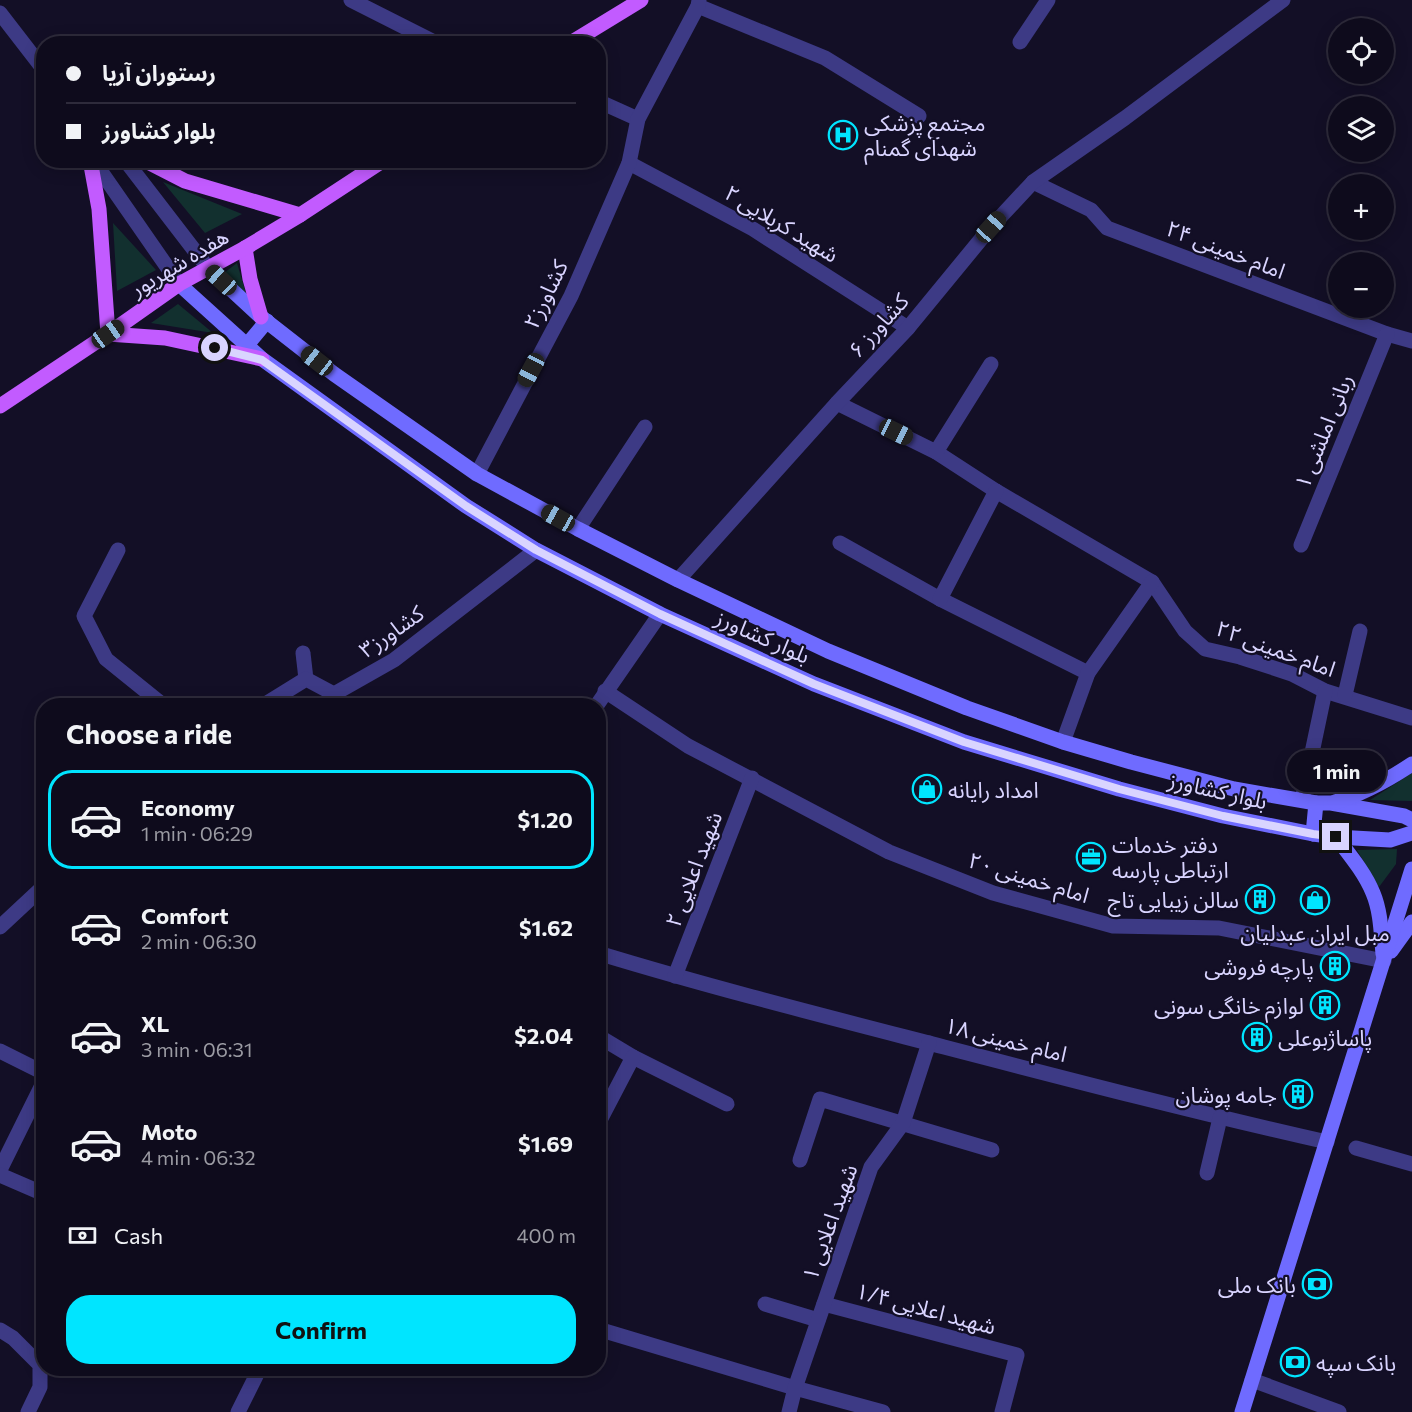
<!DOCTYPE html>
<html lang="en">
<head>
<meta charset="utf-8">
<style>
	:root { --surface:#0e0b1c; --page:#1c1929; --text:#f1f3f6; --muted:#9b9ba3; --line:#2e2b3b; --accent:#00e5ff }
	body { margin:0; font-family:Commissioner,"Noto Sans Arabic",sans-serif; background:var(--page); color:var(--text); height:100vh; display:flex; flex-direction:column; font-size:22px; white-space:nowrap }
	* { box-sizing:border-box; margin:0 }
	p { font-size:20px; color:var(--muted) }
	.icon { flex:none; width:33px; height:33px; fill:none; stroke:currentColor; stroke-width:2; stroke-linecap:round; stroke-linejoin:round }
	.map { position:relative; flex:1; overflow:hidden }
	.sheet { position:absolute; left:36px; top:698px; width:570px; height:678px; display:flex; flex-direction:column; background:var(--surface); border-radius:24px; box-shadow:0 3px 15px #0003,0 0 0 2px var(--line) }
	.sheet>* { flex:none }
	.guide { position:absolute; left:36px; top:36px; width:570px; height:132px; border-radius:24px; box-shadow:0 3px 15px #0003,0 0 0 2px var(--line); display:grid; align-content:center; height:132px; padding:0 30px; background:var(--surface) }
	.fabs { position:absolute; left:1328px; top:18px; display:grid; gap:12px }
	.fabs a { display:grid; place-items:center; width:66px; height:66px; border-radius:50%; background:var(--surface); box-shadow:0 3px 15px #0003,0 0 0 2px var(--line); font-size:30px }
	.end { position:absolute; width:27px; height:27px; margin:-14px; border:8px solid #d9d4ff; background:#111; box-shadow:0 0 0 3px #111 }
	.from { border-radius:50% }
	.bubble { position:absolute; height:42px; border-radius:21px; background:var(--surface); box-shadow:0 3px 15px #0003,0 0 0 2px var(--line); font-size:20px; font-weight:700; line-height:42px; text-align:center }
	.car { position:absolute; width:18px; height:36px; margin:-18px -9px; border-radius:8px; box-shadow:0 0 4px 2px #0007; background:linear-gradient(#222 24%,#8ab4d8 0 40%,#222 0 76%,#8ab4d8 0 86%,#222 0) }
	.guide b { display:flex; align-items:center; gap:21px; height:57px; font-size:22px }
	.guide b+b { border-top:2px solid var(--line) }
	.guide i { width:15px; height:15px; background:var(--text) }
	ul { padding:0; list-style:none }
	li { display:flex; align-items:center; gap:18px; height:99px; margin:0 12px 9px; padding:0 18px; border:3px solid transparent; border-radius:24px }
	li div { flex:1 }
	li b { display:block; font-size:22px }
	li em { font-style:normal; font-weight:700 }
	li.on { border-color:var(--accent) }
	li>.icon { width:54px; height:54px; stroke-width:1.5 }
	h2 { padding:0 30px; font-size:27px; line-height:72px }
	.pay { display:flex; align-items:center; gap:15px; height:66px; padding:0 30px; font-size:22px }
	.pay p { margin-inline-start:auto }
	.primary-button { display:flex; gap:12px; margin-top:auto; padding:12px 30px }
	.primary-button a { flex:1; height:69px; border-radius:24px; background:var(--accent); color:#111; font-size:24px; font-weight:700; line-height:69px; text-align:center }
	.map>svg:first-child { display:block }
	.green { fill:#12302f }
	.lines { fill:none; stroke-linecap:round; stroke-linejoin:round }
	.minor { stroke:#3d3a85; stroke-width:15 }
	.tertiary { stroke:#3d3a85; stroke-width:15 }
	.secondary { stroke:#6f6bff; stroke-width:15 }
	.primary { stroke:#c25bff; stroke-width:15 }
	.route { stroke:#d9d4ff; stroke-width:8 }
	.labels { text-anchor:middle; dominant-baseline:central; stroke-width:4.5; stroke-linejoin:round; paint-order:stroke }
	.poi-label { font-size:22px; fill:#d9d4ff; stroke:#130f26; text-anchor:start }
	.street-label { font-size:22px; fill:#d9d4ff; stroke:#130f26 }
</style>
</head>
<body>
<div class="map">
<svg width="1412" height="1412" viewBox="0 0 1412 1412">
	<rect width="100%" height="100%" fill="#130f26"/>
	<g class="green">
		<polygon points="163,182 242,214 205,233"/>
		<polygon points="113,223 156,270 117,291"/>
		<polygon points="237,263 247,297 224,273"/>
		<polygon points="178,304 213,333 151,323"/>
		<polygon points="1412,773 1412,801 1370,800"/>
		<polygon points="1397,849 1396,864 1379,887 1357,850"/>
	</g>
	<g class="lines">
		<g class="minor">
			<polyline points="351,0 438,44"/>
			<polyline points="698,6 825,58 919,116"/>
			<polyline points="1020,42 1048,0"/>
			<polyline points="598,101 638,119"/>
			<polyline points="629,163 753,229 908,328"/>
			<polyline points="1033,182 1091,210 1107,228 1387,334 1412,341"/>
			<polyline points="837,403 936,452 996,491 1152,582 1185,631 1205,649 1240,657 1292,674 1325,691 1412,718"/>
			<polyline points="936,452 991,364"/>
			<polyline points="477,474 571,296 629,163 638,119 698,6 699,0"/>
			<polyline points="578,529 645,427"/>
			<polyline points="840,543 940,599 1088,673"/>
			<polyline points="1301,545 1387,334"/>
			<polyline points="118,550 84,616 106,659 163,705"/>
			<polyline points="678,580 837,403 908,328 991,227 1033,182 1125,118 1283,0"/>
			<polyline points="940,599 996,491"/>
			<polyline points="303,653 306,679"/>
			<polyline points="605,691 688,746 889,852 993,893 1113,926 1219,928 1384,961"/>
			<polyline points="1345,695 1360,631"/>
			<polyline points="264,705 306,679 334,694 394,660 536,550"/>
			<polyline points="597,705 660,614"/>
			<polyline points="1063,742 1088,673 1152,582"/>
			<polyline points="1302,800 1325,691"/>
			<polyline points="0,927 44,886"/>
			<path d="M598 953C713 988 828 1017 944 1047 1071 1080 1198 1113 1327 1142"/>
			<polyline points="675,976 752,778"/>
			<polyline points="598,1036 633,1057 727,1104"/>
			<polyline points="0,1051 44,1073"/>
			<polyline points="598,1124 633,1057"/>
			<polyline points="1356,1148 1412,1164"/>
			<polyline points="800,1160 820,1099 992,1150"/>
			<polyline points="0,1170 44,1081"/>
			<polyline points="1207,1173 1220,1118"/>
			<polyline points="0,1175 44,1194"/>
			<polyline points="765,1304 818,1320"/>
			<polyline points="824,1304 1017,1355 1002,1412"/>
			<polyline points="598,1329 795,1388 883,1412"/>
			<polyline points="0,1330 13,1338 40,1365 40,1387 28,1412"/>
			<polyline points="1252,1380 1339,1412"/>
			<polyline points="238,1412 260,1368"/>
			<polyline points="789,1412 795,1388 871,1167 903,1123 929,1043"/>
		</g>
		<g class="tertiary">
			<polyline points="0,13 44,70"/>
			<polyline points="93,160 179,284"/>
			<polyline points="125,160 208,268"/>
		</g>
		<g class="secondary">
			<polyline points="208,268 261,317 334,374 477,474 578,529 678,580 828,651 967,708 1063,742 1131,762 1234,789 1316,803 1331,803 1404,816 1412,820"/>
			<polyline points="179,284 262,359 466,506 536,550 660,614 814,684 964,742 1119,789 1223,816 1313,834 1336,837 1390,840 1412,833"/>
			<polyline points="246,346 267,321"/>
			<path d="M1335 802C1363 794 1388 780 1412 764"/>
			<polyline points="1313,834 1316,803"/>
			<path d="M1336 837C1349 854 1365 873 1373 893 1381 912 1381 933 1383 954"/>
			<polyline points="1391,951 1412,922"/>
			<polyline points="1242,1412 1412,869"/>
		</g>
		<g class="primary">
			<polyline points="569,44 641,0"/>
			<polyline points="90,160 99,209 108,334 165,338 262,359"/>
			<polyline points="144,160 185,181 300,215"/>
			<polyline points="245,248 250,279 261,317"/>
			<polyline points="0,406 108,334 179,284 245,248 300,215 384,160"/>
		</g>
	</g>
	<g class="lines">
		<polyline class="route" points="215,348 262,360 466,506 536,550 660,614 814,684 964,742 1119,789 1223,816 1313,834 1336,837"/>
	</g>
	<defs>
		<g id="hospital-ring" transform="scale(1.5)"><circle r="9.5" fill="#130f26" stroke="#00e5ff" stroke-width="1.5"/><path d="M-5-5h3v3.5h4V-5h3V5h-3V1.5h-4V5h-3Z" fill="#00e5ff"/></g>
		<g id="shop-ring" transform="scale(1.5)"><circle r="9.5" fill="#130f26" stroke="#00e5ff" stroke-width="1.5"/><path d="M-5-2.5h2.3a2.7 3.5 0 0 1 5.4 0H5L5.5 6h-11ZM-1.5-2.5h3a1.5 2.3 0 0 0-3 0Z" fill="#00e5ff"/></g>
		<g id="office-ring" transform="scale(1.5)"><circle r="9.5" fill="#130f26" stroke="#00e5ff" stroke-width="1.5"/><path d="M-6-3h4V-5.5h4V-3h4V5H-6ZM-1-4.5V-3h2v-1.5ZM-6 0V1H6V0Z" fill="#00e5ff"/></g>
		<g id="building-ring" transform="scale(1.5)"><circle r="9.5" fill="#130f26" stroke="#00e5ff" stroke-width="1.5"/><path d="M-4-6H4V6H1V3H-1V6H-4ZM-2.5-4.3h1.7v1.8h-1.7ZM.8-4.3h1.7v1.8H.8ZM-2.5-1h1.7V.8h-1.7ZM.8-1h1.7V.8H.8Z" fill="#00e5ff"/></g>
		<g id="bank-ring" transform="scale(1.5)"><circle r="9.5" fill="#130f26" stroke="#00e5ff" stroke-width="1.5"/><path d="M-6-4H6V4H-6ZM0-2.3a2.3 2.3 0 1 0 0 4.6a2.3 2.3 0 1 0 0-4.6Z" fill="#00e5ff"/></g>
	</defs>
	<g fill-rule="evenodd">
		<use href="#hospital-ring" x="843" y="135"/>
		<use href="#shop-ring" x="927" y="789"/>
		<use href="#office-ring" x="1091" y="857"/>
		<use href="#building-ring" x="1260" y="899"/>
		<use href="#shop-ring" x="1315" y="900"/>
		<use href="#building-ring" x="1335" y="966"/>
		<use href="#building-ring" x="1325" y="1005"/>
		<use href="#building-ring" x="1257" y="1037"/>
		<use href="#building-ring" x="1298" y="1094"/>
		<use href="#bank-ring" x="1317" y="1284"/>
		<use href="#bank-ring" x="1295" y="1362"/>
	</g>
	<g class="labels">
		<g class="poi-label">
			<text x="864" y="122">مجتمع پزشکی<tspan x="864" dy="25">شهدای گمنام</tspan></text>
			<text x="948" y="789">امداد رایانه</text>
			<text x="1112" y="844">دفتر خدمات<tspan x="1112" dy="25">ارتباطی پارسه</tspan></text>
			<text x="1239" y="899" text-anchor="end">سالن زیبایی تاج</text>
			<text x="1315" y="932" text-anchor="middle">مبل ایران عبدلیان</text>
			<text x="1314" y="966" text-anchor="end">پارچه فروشی</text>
			<text x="1304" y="1005" text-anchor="end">لوازم خانگی سونی</text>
			<text x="1278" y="1037">پاساژبوعلی</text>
			<text x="1277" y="1094" text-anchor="end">جامه پوشان</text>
			<text x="1296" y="1284" text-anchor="end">بانک ملی</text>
			<text x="1316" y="1362">بانک سپه</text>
		</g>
		<g class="street-label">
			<text transform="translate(782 223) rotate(31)">شهید کربلایی ۲</text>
			<text transform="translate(1226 249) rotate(21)">امام خمینی ۲۴</text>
			<text transform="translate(179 262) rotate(-31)">هفده شهریور</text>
			<text transform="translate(545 294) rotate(-64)">کشاورز۲</text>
			<text transform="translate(878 325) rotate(-48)">کشاورز ۶</text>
			<text transform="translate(1323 431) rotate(-68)">ربانی املشی ۱</text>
			<text transform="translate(391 631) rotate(-35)">کشاورز۳</text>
			<text transform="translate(763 636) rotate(24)">بلوار کشاورز</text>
			<text transform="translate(1276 648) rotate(20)">امام خمینی ۲۲</text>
			<text transform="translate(1218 790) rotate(13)">بلوار کشاورز</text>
			<text transform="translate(693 869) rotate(-69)">شهید اعلایی ۲</text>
			<text transform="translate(1029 877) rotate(17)">امام خمینی ۲۰</text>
			<text transform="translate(1006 1039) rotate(14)">امام خمینی ۱۸</text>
			<text transform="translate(829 1222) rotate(-70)">شهید اعلایی ۱</text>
			<text transform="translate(926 1308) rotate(15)">شهید اعلایی ۱/۴</text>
		</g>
	</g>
</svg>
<div class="fabs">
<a><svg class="icon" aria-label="locate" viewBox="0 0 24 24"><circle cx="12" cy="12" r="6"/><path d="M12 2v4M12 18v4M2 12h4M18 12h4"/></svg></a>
<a><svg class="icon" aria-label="layers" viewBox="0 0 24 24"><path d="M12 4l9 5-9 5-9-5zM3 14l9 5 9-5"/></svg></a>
<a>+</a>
<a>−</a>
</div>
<i class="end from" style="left:215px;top:348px"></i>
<i class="end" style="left:1336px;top:837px"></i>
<div class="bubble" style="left:1287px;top:750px;width:99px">1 min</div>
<i class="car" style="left:991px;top:227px;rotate:42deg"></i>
<i class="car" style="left:221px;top:280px;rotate:313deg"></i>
<i class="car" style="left:108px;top:334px;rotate:55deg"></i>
<i class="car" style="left:317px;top:361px;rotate:308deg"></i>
<i class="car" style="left:531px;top:370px;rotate:208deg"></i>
<i class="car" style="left:896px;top:432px;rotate:116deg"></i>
<i class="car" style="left:558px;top:518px;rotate:299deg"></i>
<div class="guide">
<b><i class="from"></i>رستوران آریا</b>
<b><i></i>بلوار کشاورز</b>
</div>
<section class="sheet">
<h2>Choose a ride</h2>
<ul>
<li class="on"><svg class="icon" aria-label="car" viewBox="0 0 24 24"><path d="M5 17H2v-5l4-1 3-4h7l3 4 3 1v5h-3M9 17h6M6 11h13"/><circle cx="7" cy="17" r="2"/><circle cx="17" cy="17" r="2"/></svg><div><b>Economy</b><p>1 min · 06:29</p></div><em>$1.20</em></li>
<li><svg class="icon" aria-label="car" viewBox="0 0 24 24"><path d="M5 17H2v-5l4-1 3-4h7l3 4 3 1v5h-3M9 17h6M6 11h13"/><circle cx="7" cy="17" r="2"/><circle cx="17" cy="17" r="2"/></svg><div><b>Comfort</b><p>2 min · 06:30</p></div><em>$1.62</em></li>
<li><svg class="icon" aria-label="car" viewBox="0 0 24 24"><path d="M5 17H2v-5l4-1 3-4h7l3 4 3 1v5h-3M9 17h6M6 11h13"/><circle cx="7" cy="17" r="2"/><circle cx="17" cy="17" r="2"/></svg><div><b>XL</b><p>3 min · 06:31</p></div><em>$2.04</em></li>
<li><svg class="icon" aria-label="car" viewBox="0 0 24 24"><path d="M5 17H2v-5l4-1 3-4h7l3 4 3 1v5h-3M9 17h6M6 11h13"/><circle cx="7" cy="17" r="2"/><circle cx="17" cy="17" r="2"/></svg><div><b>Moto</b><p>4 min · 06:32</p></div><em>$1.69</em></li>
</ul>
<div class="pay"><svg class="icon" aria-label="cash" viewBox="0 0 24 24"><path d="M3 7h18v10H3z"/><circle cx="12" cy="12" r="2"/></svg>Cash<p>400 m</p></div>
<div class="primary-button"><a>Confirm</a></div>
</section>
</div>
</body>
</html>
